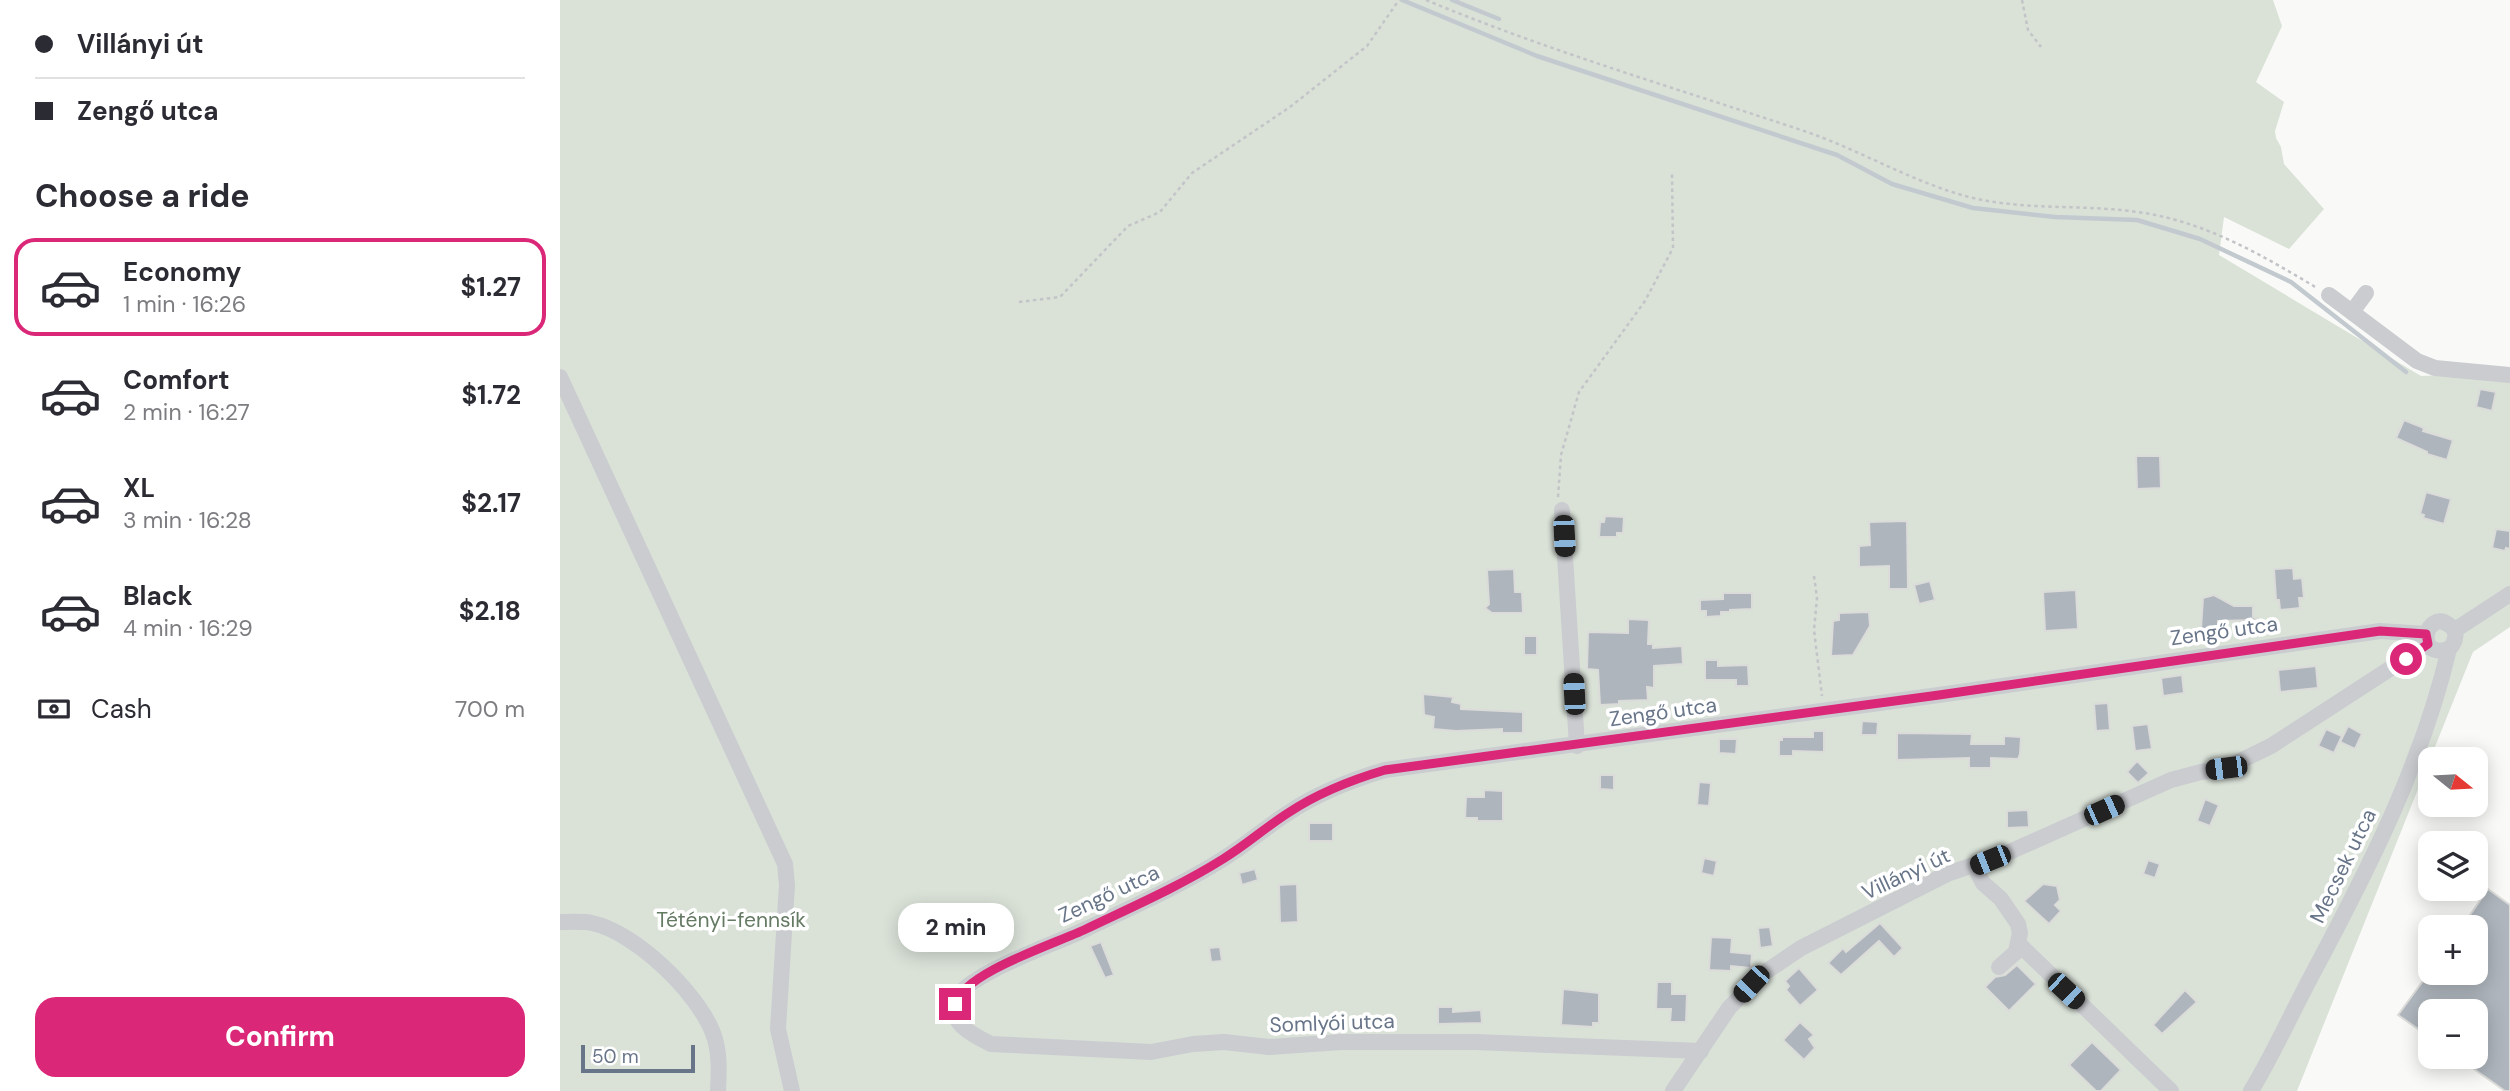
<!DOCTYPE html>
<html lang="en">
<head>
<meta charset="utf-8">
<style>
	:root { --surface:#fff; --page:#f2f2f3; --text:#2b2b33; --muted:#7c7c81; --line:#e1e1e2; --accent:#db2777 }
	body { margin:0; font-family:"DM Sans",sans-serif; background:var(--page); color:var(--text); height:100vh; display:flex; flex-direction:column; font-size:26px; white-space:nowrap }
	* { box-sizing:border-box; margin:0 }
	p { font-size:23px; color:var(--muted) }
	.icon { flex:none; width:38px; height:38px; fill:none; stroke:currentColor; stroke-width:2; stroke-linecap:round; stroke-linejoin:round }
	.map { position:relative; flex:1; overflow:hidden }
	.panel { display:flex; flex-direction:column; background:var(--surface); width:560px }
	.panel>* { flex:none }
	.guide { display:grid; align-content:center; height:154px; padding:0 35px; background:var(--surface) }
	.needle { width:46px; rotate:108deg }
	.fabs { position:absolute; left:1858px; top:747px; display:grid; gap:14px }
	.fabs a { display:grid; place-items:center; width:70px; height:70px; border-radius:14px; background:var(--surface); box-shadow:0 4px 18px #0003; font-size:35px }
	.scale { position:absolute; left:21px; bottom:18px; width:114px; box-sizing:border-box; padding-left:7px; border:4px solid #687589; border-top:0; font-size:19px; line-height:24px; white-space:nowrap; color:#687589; -webkit-text-stroke:5px #fff; paint-order:stroke }
	.end { position:absolute; width:32px; height:32px; margin:-16px; border:9px solid #db2777; background:#fff; box-shadow:0 0 0 4px #fff }
	.from { border-radius:50% }
	.bubble { position:absolute; height:49px; border-radius:21px; background:var(--surface); box-shadow:0 4px 18px #0003; font-size:23px; font-weight:700; line-height:49px; text-align:center }
	.car { position:absolute; width:21px; height:42px; margin:-21px -10px; border-radius:9px; box-shadow:0 0 5px 2px #0007; background:linear-gradient(#222 24%,#8ab4d8 0 40%,#222 0 76%,#8ab4d8 0 86%,#222 0) }
	.guide b { display:flex; align-items:center; gap:24px; height:66px; font-size:26px }
	.guide b+b { border-top:2px solid var(--line) }
	.guide i { width:18px; height:18px; background:var(--text) }
	ul { padding:0; list-style:none }
	li { display:flex; align-items:center; gap:21px; height:98px; margin:0 14px 10px; padding:0 21px; border:4px solid transparent; border-radius:21px }
	li div { flex:1 }
	li b { display:block; font-size:26px }
	li em { font-style:normal; font-weight:700 }
	li.current { border-color:var(--accent) }
	li>.icon { width:63px; height:63px; stroke-width:1.5 }
	h2 { padding:0 35px; font-size:32px; line-height:84px }
	.pay { display:flex; align-items:center; gap:18px; height:77px; padding:0 35px; font-size:26px }
	.pay p { margin-inline-start:auto }
	.primary-button { display:flex; gap:14px; margin-top:auto; padding:14px 35px }
	.primary-button a { flex:1; height:80px; border-radius:21px; background:var(--accent); color:#fff; font-size:28px; font-weight:700; line-height:80px; text-align:center }
	main { display:flex; flex:1; min-height:0 }
	.map>svg:first-child { display:block }
	.green { fill:#dae2d8 }
	.lines { fill:none; stroke-linecap:round; stroke-linejoin:round }
	.stream { stroke:#c2cad0; stroke-width:4.5 }
	.building { fill:#aeb5bc; stroke:#dbdcd9; stroke-width:2 }
	.path { stroke:#c3c4c7; stroke-width:2.5; stroke-dasharray:3.5 3.5; stroke-linecap:butt }
	.minor { stroke:#caccd0; stroke-width:16 }
	.route { stroke:#db2777; stroke-width:9 }
	.labels { text-anchor:middle; dominant-baseline:central; stroke-width:7; stroke-linejoin:round; paint-order:stroke }
	.street-label { font-size:21px; fill:#687589; stroke:#fff }
	.park-label { font-size:21px; fill:#647a63; stroke:#fff }
</style>
</head>
<body>
<main>
<section class="panel">
<div class="guide">
<b><i class="from"></i>Villányi út</b>
<b><i></i>Zengő utca</b>
</div>
<h2>Choose a ride</h2>
<ul>
<li class="current"><svg class="icon" aria-label="car" viewBox="0 0 24 24"><path d="M5 17H2v-5l4-1 3-4h7l3 4 3 1v5h-3M9 17h6M6 11h13"/><circle cx="7" cy="17" r="2"/><circle cx="17" cy="17" r="2"/></svg><div><b>Economy</b><p>1 min · 16:26</p></div><em>$1.27</em></li>
<li><svg class="icon" aria-label="car" viewBox="0 0 24 24"><path d="M5 17H2v-5l4-1 3-4h7l3 4 3 1v5h-3M9 17h6M6 11h13"/><circle cx="7" cy="17" r="2"/><circle cx="17" cy="17" r="2"/></svg><div><b>Comfort</b><p>2 min · 16:27</p></div><em>$1.72</em></li>
<li><svg class="icon" aria-label="car" viewBox="0 0 24 24"><path d="M5 17H2v-5l4-1 3-4h7l3 4 3 1v5h-3M9 17h6M6 11h13"/><circle cx="7" cy="17" r="2"/><circle cx="17" cy="17" r="2"/></svg><div><b>XL</b><p>3 min · 16:28</p></div><em>$2.17</em></li>
<li><svg class="icon" aria-label="car" viewBox="0 0 24 24"><path d="M5 17H2v-5l4-1 3-4h7l3 4 3 1v5h-3M9 17h6M6 11h13"/><circle cx="7" cy="17" r="2"/><circle cx="17" cy="17" r="2"/></svg><div><b>Black</b><p>4 min · 16:29</p></div><em>$2.18</em></li>
</ul>
<div class="pay"><svg class="icon" aria-label="cash" viewBox="0 0 24 24"><path d="M3 7h18v10H3z"/><circle cx="12" cy="12" r="2"/></svg>Cash<p>700 m</p></div>
<div class="primary-button"><a>Confirm</a></div>
</section>
<div class="map">
<svg width="1950" height="1091" viewBox="0 0 1950 1091">
	<rect width="100%" height="100%" fill="#f9faf7"/>
	<polygon class="green" points="0,0 1713,0 1722,26 1696,82 1724,102 1715,131 1716,138 1721,147 1724,164 1764,209 1729,249 1664,217 1659,255 1861,376 1950,372 1950,627 1913,652 1737,1091 0,1091"/>
	<g class="lines">
		<g class="stream">
			<polyline points="842,0 977,56 1277,155 1332,184 1413,208 1495,217 1577,220 1640,239 1731,282 1846,372"/>
			<polyline points="892,0 939,19"/>
		</g>
	</g>
	<g class="building">
		<polygon points="1920,389 1936,392 1932,411 1916,407"/>
		<polygon points="1844,420 1864,428 1863,431 1893,440 1887,460 1867,454 1867,452 1836,438"/>
		<polygon points="1576,456 1600,456 1601,488 1577,489"/>
		<polygon points="1866,492 1891,499 1884,524 1863,518 1864,515 1860,514"/>
		<polygon points="1045,516 1064,517 1063,533 1057,533 1057,537 1039,537 1040,522 1044,522"/>
		<polygon points="1347,521 1348,589 1329,589 1329,566 1299,567 1299,546 1310,545 1309,522"/>
		<polygon points="1936,529 1950,531 1950,549 1946,548 1945,551 1932,548"/>
		<polygon points="1733,568 1734,579 1742,578 1744,598 1739,598 1740,608 1720,610 1719,600 1716,600 1714,569"/>
		<polygon points="954,569 955,592 962,592 963,613 932,613 925,608 929,604 927,570"/>
		<polygon points="1370,581 1375,600 1359,604 1354,585"/>
		<polygon points="1516,590 1518,629 1485,631 1483,592"/>
		<polygon points="1163,593 1192,593 1192,609 1170,610 1170,612 1161,612 1161,616 1146,617 1146,611 1140,611 1140,600 1163,599"/>
		<polygon points="1654,595 1674,606 1693,606 1693,617 1699,620 1658,621 1658,629 1641,629 1643,598"/>
		<polygon points="1309,612 1310,626 1293,655 1271,656 1273,621 1279,620 1279,613"/>
		<polygon points="1068,619 1089,620 1088,644 1093,644 1093,648 1122,646 1123,664 1094,666 1094,688 1087,687 1088,700 1059,701 1059,704 1040,705 1038,670 1027,669 1028,632 1068,633"/>
		<rect x="964" y="636" width="13" height="19"/>
		<polygon points="1145,660 1158,660 1158,666 1188,665 1189,686 1176,686 1176,680 1145,680"/>
		<polygon points="1756,666 1758,688 1720,692 1718,670"/>
		<polygon points="1622,675 1624,693 1603,696 1601,678"/>
		<polygon points="863,694 893,697 892,702 901,704 901,709 963,712 963,733 942,733 942,729 896,731 873,729 874,717 864,715"/>
		<polygon points="1548,703 1550,730 1536,731 1534,704"/>
		<polygon points="1302,721 1318,722 1317,735 1301,735"/>
		<polygon points="1588,724 1592,749 1575,751 1572,726"/>
		<polygon points="1788,726 1802,734 1795,749 1780,742"/>
		<polygon points="1766,729 1782,736 1774,753 1758,746"/>
		<polygon points="1253,731 1264,731 1264,752 1233,751 1233,756 1219,756 1219,740 1222,740 1222,737 1253,737"/>
		<polygon points="1337,733 1412,734 1411,744 1444,744 1444,736 1461,737 1460,754 1458,759 1431,758 1431,768 1409,768 1409,758 1337,760"/>
		<polygon points="1159,739 1177,739 1176,754 1159,753"/>
		<polygon points="1577,761 1589,773 1578,783 1567,772"/>
		<polygon points="1040,775 1054,775 1054,790 1040,789"/>
		<polygon points="1139,782 1151,783 1149,806 1137,805"/>
		<polygon points="924,790 943,791 943,821 917,821 917,818 905,818 906,797 924,797"/>
		<polygon points="1645,799 1659,805 1650,826 1637,821"/>
		<polygon points="1468,810 1469,827 1447,828 1447,811"/>
		<rect x="749" y="823" width="24" height="18"/>
		<polygon points="1144,858 1157,861 1154,876 1141,873"/>
		<polygon points="1588,860 1600,864 1595,878 1583,874"/>
		<polygon points="695,869 698,880 682,885 679,873"/>
		<polygon points="737,884 738,922 720,923 719,885"/>
		<polygon points="1483,884 1497,886 1500,900 1495,905 1501,911 1489,924 1464,901"/>
		<polygon points="1928,889 1950,905 1950,1091 1945,1091 1897,1057 1916,1057 1916,1012 1871,1012 1871,1038 1838,1015 1871,970 1871,973 1916,973 1916,928 1901,928"/>
		<polygon points="1320,923 1343,948 1334,957 1319,941 1281,975 1268,963 1283,948 1286,952"/>
		<polygon points="1210,927 1213,946 1200,948 1198,928"/>
		<polygon points="1151,937 1172,938 1171,952 1192,954 1191,968 1171,966 1171,971 1149,970"/>
		<polygon points="541,942 554,975 545,978 530,946"/>
		<polygon points="660,947 662,961 651,962 649,948"/>
		<polygon points="1457,965 1476,984 1449,1011 1425,987 1435,977 1445,975"/>
		<polygon points="1239,968 1258,990 1240,1006 1226,990 1229,986 1225,981"/>
		<polygon points="1097,982 1112,982 1112,994 1127,994 1126,1022 1110,1022 1111,1009 1096,1009"/>
		<polygon points="1003,989 1039,993 1039,1023 1033,1023 1033,1027 1001,1025"/>
		<polygon points="1625,990 1637,1002 1602,1034 1593,1025"/>
		<polygon points="878,1007 893,1007 893,1012 921,1010 922,1023 878,1024"/>
		<polygon points="1240,1022 1254,1035 1249,1039 1255,1048 1244,1060 1223,1040"/>
		<polygon points="1532,1042 1561,1070 1541,1091 1536,1091 1509,1065"/>
	</g>
	<g class="lines">
		<g class="path">
			<path d="M866 0C991 52 1119 89 1247 132 1302 151 1352 182 1409 197 1465 211 1522 204 1578 212 1644 221 1702 255 1757 288"/>
			<polyline points="1462,0 1468,30 1481,47"/>
			<polyline points="459,302 500,297 568,226 600,212 632,173 730,107 807,46 839,0"/>
			<polyline points="998,497 1001,455 1019,392 1085,301 1113,248 1112,174"/>
			<polyline points="1254,576 1257,598 1254,630 1262,696"/>
		</g>
		<g class="minor">
			<polyline points="1769,295 1857,361 1875,368 1950,375"/>
			<polyline points="1792,312 1806,293"/>
			<polyline points="0,377 225,864 227,885 218,1029 232,1091"/>
			<polyline points="1002,510 1017,746"/>
			<polyline points="1895,630 1950,594"/>
			<polyline points="1414,866 1423,883 1441,899 1458,924 1460,933 1456,952 1439,967"/>
			<path d="M0 922C10 922 22 921 32 923 75 932 137 992 153 1033 160 1052 159 1071 158 1091"/>
			<polyline points="1459,944 1611,1091"/>
			<path d="M1141 1051 915 1042H781L709 1047 664 1042 633 1044 591 1052 431 1044C415 1036 386 1023 396 999 408 973 498 943 526 929 572 907 620 886 663 859 686 845 706 827 728 813 758 793 791 780 825 770L1379 695 1820 631 1866 634"/>
			<polyline points="1113,1091 1169,1008 1201,975 1241,948 1387,874 1445,854 1611,780 1641,772 1666,768 1711,746 1868,644"/>
			<path d="M1691 1091C1714 1053 1732 1012 1753 973 1808 870 1862 764 1889 649 1896 642 1899 631 1889 625 1866 608 1853 660 1889 649"/>
		</g>
	</g>
	<g class="lines">
		<path class="route" d="M395 1004C405 972 495 944 526 929 572 907 620 886 663 859 686 845 706 827 728 813 758 793 791 780 825 770L1379 695 1820 631 1866 634 1868 644 1846 659"/>
	</g>
	<g class="labels">
		<g class="street-label">
			<text transform="translate(1664 631) rotate(-8)">Zengő utca</text>
			<text transform="translate(1103 712) rotate(-8)">Zengő utca</text>
			<text transform="translate(1783 866) rotate(-64)">Mecsek utca</text>
			<text transform="translate(1346 874) rotate(-25)">Villányi út</text>
			<text transform="translate(549 894) rotate(-25)">Zengő utca</text>
			<text transform="translate(772 1023) rotate(-2)">Somlyói utca</text>
		</g>
		<g class="park-label">
			<text x="171" y="920">Tétényi-fennsík</text>
		</g>
	</g>
</svg>
<div class="fabs">
<a><svg class="needle" viewBox="-14 -14 28 28"><path d="M0-13l5 13h-10z" fill="#e53935"/><path d="M0 13l5-13h-10z" fill="#7c7c81"/></svg></a>
<a><svg class="icon" aria-label="layers" viewBox="0 0 24 24"><path d="M12 4l9 5-9 5-9-5zM3 14l9 5 9-5"/></svg></a>
<a>+</a>
<a>−</a>
</div>
<div class="scale">50 m</div>
<i class="end from" style="left:1846px;top:659px"></i>
<i class="end" style="left:395px;top:1004px"></i>
<div class="bubble" style="left:338px;top:903px;width:116px">2 min</div>
<i class="car" style="left:1004px;top:536px;rotate:177deg"></i>
<i class="car" style="left:1014px;top:694px;rotate:357deg"></i>
<i class="car" style="left:1666px;top:768px;rotate:263deg"></i>
<i class="car" style="left:1544px;top:810px;rotate:66deg"></i>
<i class="car" style="left:1430px;top:860px;rotate:248deg"></i>
<i class="car" style="left:1191px;top:984px;rotate:223deg"></i>
<i class="car" style="left:1506px;top:991px;rotate:133deg"></i>
</div>
</main>
</body>
</html>
